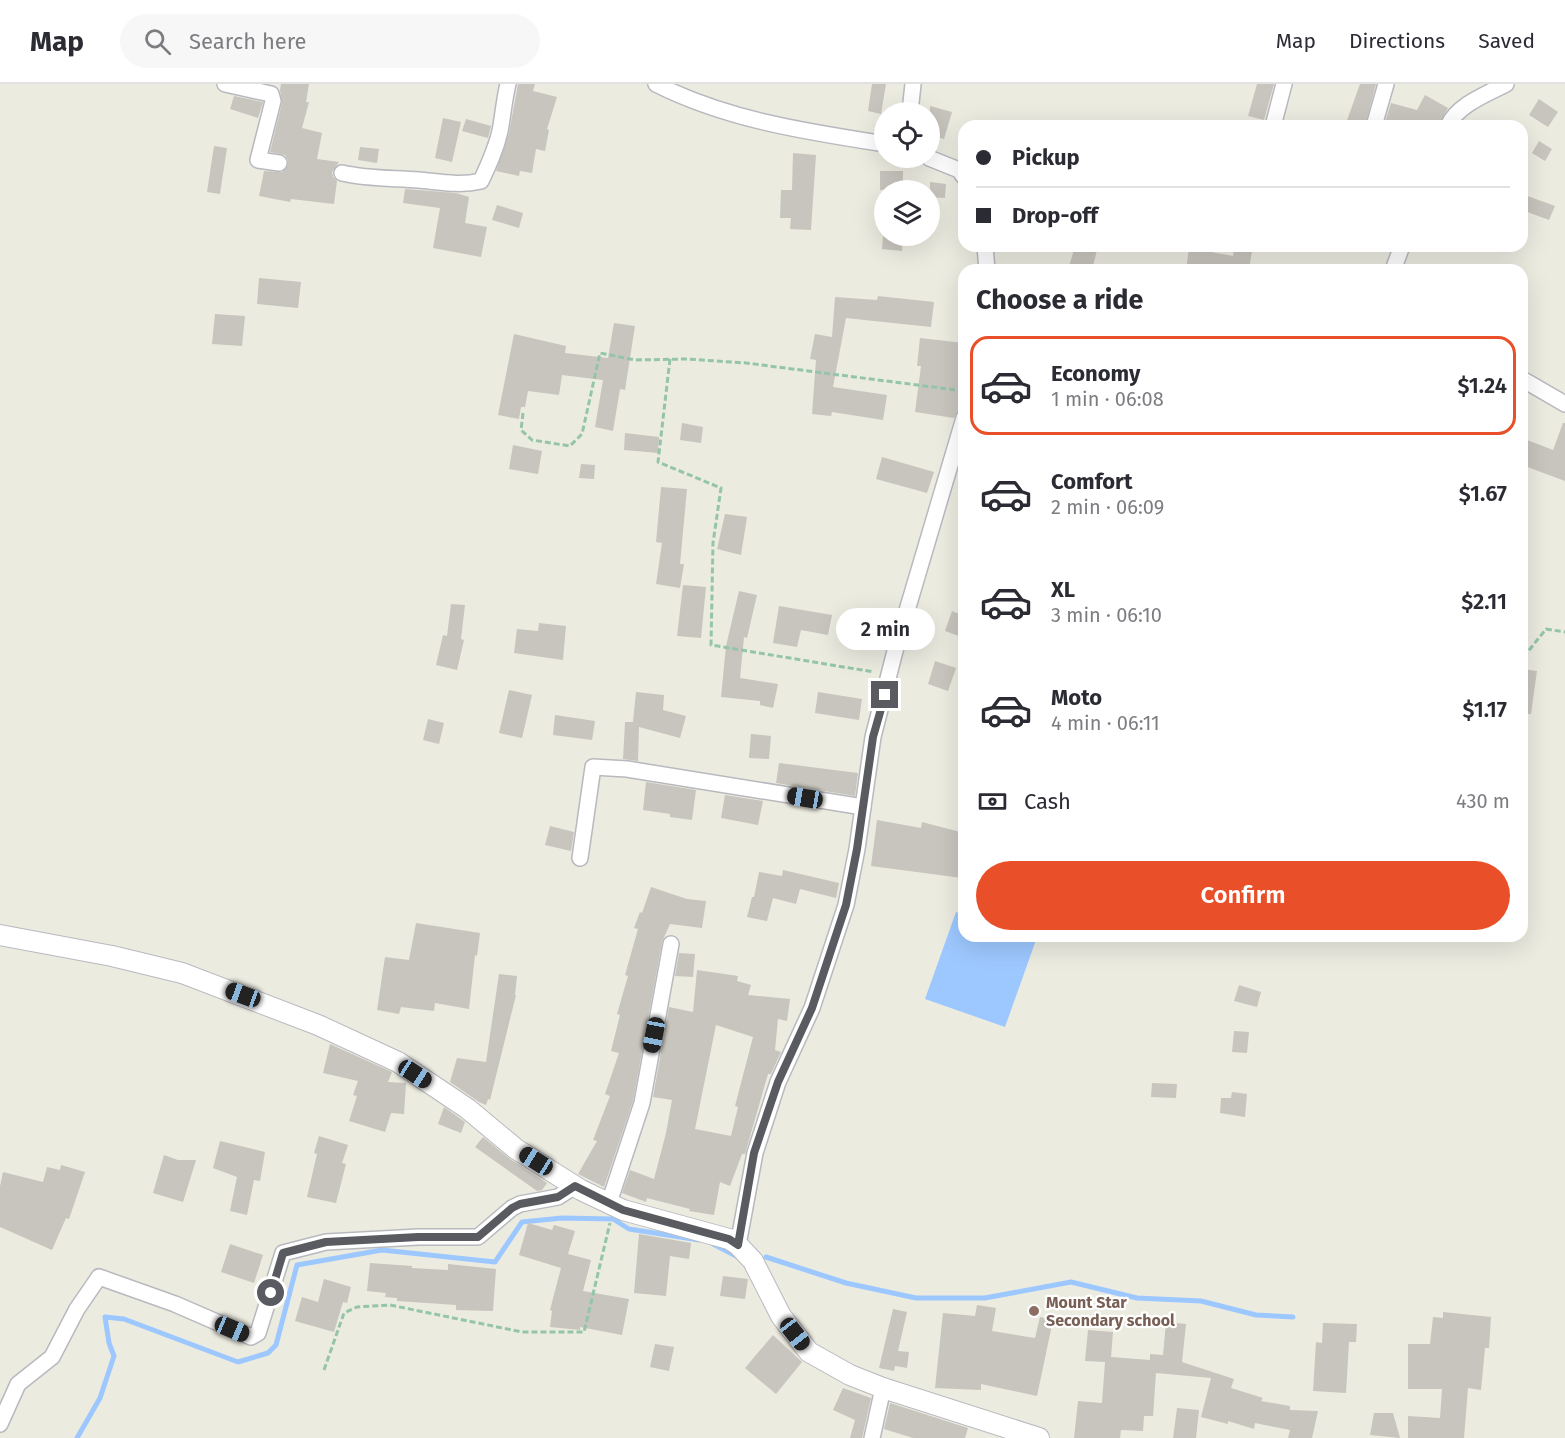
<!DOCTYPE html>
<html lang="en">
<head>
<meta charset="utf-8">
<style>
	:root { --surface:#fff; --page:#f7f7f7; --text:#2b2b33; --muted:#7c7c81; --line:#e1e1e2; --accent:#e94f28 }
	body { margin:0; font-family:"Fira Sans",sans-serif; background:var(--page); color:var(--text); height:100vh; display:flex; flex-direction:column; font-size:22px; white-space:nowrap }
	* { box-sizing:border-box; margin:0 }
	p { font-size:20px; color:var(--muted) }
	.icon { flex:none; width:33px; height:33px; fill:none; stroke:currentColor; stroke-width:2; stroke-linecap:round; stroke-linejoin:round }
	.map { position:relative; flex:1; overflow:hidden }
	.side { position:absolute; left:958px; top:180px; width:570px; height:678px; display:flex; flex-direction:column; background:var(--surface); border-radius:18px; box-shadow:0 6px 24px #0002 }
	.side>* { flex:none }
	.top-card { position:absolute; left:958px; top:36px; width:570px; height:132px; border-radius:18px; box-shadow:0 6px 24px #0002; display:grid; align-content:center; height:132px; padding:0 18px; background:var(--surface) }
	.fabs { position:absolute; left:874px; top:18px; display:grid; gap:12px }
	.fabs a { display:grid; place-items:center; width:66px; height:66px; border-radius:50%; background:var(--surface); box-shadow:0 6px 24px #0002; font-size:30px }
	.end { position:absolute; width:27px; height:27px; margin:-14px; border:8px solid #595b61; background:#fff; box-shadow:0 0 0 3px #fff }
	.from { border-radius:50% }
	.bubble { position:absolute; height:42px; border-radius:21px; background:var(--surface); box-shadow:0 6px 24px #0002; font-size:20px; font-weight:600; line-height:42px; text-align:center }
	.car { position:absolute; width:18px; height:36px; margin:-18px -9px; border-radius:8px; box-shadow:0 0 4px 2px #0007; background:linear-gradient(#222 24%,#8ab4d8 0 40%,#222 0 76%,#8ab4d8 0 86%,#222 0) }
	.top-card b { display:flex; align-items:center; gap:21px; height:57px; font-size:22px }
	.top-card b+b { border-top:2px solid var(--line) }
	.top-card i { width:15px; height:15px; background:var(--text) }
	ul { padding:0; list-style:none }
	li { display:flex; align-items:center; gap:18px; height:99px; margin:0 12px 9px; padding:0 6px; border:3px solid transparent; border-radius:18px }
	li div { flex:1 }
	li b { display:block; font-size:22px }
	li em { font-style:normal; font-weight:600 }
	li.selected { border-color:var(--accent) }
	li>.icon { width:54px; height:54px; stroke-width:1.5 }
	h2 { padding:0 18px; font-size:27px; line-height:72px }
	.pay { display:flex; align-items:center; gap:15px; height:66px; padding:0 18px; font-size:22px }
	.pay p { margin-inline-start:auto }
	.action { display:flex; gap:12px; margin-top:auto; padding:12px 18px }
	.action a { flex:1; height:69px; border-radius:36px; background:var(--accent); color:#fff; font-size:24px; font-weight:600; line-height:69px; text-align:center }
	header { display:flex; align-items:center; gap:36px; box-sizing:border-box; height:84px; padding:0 30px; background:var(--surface); border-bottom:2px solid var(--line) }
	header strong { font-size:28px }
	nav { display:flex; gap:33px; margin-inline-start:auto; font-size:21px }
	.search { width:420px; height:54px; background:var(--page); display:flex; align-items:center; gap:15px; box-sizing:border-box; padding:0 21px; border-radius:33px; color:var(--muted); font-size:22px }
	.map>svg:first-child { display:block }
	.water { fill:#9dc8ff }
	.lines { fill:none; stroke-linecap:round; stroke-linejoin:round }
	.stream { stroke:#9dc8ff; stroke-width:5 }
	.building { fill:#c7c5bd; fill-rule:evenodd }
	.minor-casing { stroke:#b8b9bf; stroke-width:18 }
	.tertiary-casing { stroke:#b8b9bf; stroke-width:22 }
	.path { stroke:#94c5a8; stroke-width:3; stroke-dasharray:6 3; stroke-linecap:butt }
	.minor { stroke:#fff; stroke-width:15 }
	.tertiary { stroke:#fff; stroke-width:20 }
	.route { stroke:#595b61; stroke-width:8 }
	.education-dot { fill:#8d6e63; stroke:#fff; stroke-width:2 }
	.labels { text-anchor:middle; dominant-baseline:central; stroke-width:4.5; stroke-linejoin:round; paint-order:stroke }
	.education-label { font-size:16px; font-weight:bold; fill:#785e54; stroke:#fff; text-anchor:start }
</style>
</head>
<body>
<header>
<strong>Map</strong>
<div class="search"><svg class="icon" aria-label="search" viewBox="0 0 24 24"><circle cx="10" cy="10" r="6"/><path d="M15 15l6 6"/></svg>Search here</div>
<nav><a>Map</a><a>Directions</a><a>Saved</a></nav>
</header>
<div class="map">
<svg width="1565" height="1354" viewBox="0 0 1565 1354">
	<rect width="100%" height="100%" fill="#ecebe0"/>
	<polygon class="water" points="956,828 964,831 964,852 1024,852 1036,856 1005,943 925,915"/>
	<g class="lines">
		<g class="stream">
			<polyline points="713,1160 740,1174"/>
			<polyline points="766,1173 846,1199 916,1214 985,1214 1071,1198 1137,1214 1201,1217 1256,1231 1293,1233"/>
			<polyline points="77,1354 100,1314 114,1272 109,1259 105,1233 124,1235 238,1278 268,1269 276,1261 297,1181 382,1166 495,1178 522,1138 562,1134 613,1135 629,1145 699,1156"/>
		</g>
	</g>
	<g class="building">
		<polygon points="281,0 309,0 306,18 309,18 302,44 322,49 317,75 339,78 332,88 333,93 337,97 334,120 291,115 290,118 259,112 264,87 282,88 288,81 288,76 285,71 270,68 282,19 280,6"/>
		<polygon points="518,0 535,0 533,7 557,13 547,45 549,46 545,67 536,65 532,89 520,87 519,92 496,87 509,49"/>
		<polygon points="872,0 886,0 881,30 868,27"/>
		<polygon points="1257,0 1274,0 1264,36 1248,32"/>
		<polygon points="1360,0 1376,0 1365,42 1345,42"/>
		<polygon points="1425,11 1448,24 1438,42 1384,42 1391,19 1417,26"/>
		<polygon points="234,12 263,18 258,34 230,25"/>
		<polygon points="1539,15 1558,28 1548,43 1529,31"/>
		<polygon points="930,22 952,28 944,55 930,51"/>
		<polygon points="443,34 461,38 452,78 435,74"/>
		<polygon points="466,35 491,42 488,54 462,47"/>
		<polygon points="1539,57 1552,65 1545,77 1532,69"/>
		<polygon points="214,62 227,64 220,110 207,108"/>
		<polygon points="360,63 379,65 377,79 358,76"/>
		<polygon points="793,69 816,71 811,146 790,145 791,134 780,134 781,106 792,106"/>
		<rect x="880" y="87" width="23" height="19"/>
		<polygon points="930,98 946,100 945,114 930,113"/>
		<polygon points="405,105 456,109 469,113 465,139 487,143 481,173 433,164 440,124 403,119"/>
		<polygon points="1522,110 1555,122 1549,136 1522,126"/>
		<polygon points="497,121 523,129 519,144 492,136"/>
		<polygon points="883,152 903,152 902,167 882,165"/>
		<polygon points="1075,162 1098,162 1092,186 1068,186"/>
		<polygon points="1189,164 1233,172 1234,164 1252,167 1249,186 1186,186"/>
		<polygon points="259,194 301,198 298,224 257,220"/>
		<polygon points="878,212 934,218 931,243 846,234 833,303 887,311 883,336 832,328 831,332 812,330 816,276 810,275 815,250 832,253 835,213 877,216"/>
		<polygon points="215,230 245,232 242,262 212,260"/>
		<polygon points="614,239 635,242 625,306 620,305 613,347 595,343 603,296 562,291 559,311 528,307 525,323 521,323 519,335 498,331 514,250 566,262 565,269 608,274"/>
		<polygon points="920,254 964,259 964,292 959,326 954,334 915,328 921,282 917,282"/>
		<polygon points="682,339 703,343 701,359 680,356"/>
		<polygon points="1563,339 1565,339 1565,397 1522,381 1522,354 1553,366"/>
		<polygon points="625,349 659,353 658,369 624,366"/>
		<polygon points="513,361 542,367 538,390 509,385"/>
		<polygon points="882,373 934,388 927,409 876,395"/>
		<polygon points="581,380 595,381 594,395 579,394"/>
		<polygon points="661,403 687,405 680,480 684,480 680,504 656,500 662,459 656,458"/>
		<polygon points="725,430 747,433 741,471 717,465"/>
		<polygon points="683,501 706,503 701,554 677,552"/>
		<polygon points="739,507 757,511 747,554 744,553 740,594 778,600 773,624 760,621 760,617 721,613 726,562"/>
		<polygon points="451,520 465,521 461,555 464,556 457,586 436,581 443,551 447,552"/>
		<polygon points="779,522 832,531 828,551 801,546 797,563 773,559"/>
		<polygon points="952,527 964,532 964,554 945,547"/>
		<polygon points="539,539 566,542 563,576 514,569 517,545 538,547"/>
		<polygon points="935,577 956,584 948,607 928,600"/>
		<polygon points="1522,585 1537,587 1531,630 1522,630"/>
		<polygon points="509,606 532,611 522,654 499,649"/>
		<polygon points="636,608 664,611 663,626 686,632 680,654 639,643 638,677 623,675 625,638 633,638"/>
		<polygon points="818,608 862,615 859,636 815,629"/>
		<polygon points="555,631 595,637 592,656 553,651"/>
		<polygon points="428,635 444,639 439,660 423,656"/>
		<polygon points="751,650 771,652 769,675 749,674"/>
		<polygon points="779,679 858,689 855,712 776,699"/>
		<polygon points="646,698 696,706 692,736 670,733 670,730 643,726"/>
		<polygon points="725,711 763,717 758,741 721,734"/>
		<polygon points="877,736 921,744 922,738 964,749 964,773 962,794 871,782"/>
		<polygon points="550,742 574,748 571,767 545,761"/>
		<polygon points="783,786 839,799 836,814 800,805 796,820 773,814 767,837 747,833 752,813 754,813 759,788 782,792"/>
		<polygon points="651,803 687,815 706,817 702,844 670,840 662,858 633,1017 604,1103 578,1090 597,1057 593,1056 610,1012 605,1010 619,969 611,967 620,931 617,930 628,892 625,891 638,845 634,844 640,828 642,829"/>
		<polygon points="416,839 480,849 477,872 475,871 469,925 435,919 434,927 401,923 399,930 377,926 385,873 409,876"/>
		<polygon points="679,869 695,870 693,893 675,892"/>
		<path d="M697 886 738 892 737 897 751 901 748 911 790 915 787 937 778 935 775 966 781 968 771 990H768L745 1070H742L730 1102 720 1098 714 1131 689 1127 690 1125 647 1114 646 1118 622 1109 630 1086 654 1095 666 1049 672 1016 653 1013 669 923 693 928ZM716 941 753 953 735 1022 738 1023 731 1052 695 1045Z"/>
		<polygon points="499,890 517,892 515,911 516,911 490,1016 488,1015 486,1021 479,1018 450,998 457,974 486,978"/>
		<polygon points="1239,901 1261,908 1257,923 1234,917"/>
		<polygon points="1234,947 1249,948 1247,969 1232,968"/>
		<polygon points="330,960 392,988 388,998 406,999 404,1030 391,1029 385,1048 349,1037 357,1012 353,1011 358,997 323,989"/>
		<polygon points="1152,999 1177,1000 1176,1014 1151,1013"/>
		<polygon points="1232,1008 1247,1010 1245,1033 1220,1029 1221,1014 1231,1014"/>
		<polygon points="444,1023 465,1038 461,1049 438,1040"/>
		<polygon points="319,1052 348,1061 342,1079 346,1080 336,1119 307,1113 317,1070 314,1069"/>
		<polygon points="483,1053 510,1075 547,1099 542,1106 537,1107 475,1063"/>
		<polygon points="220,1057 265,1068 260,1097 254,1096 247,1131 230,1127 237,1093 213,1084"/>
		<polygon points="164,1071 178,1076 196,1076 183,1118 153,1109"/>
		<polygon points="61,1081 85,1088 69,1135 66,1134 52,1166 0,1143 0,1102 3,1088 43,1098 47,1083 60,1086"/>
		<polygon points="528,1139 552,1146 554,1141 575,1147 568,1170 591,1176 583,1207 629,1215 622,1251 580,1243 580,1246 550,1243 552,1227 550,1226 561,1184 519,1171"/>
		<polygon points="639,1150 691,1159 689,1175 670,1172 666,1212 634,1209"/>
		<polygon points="230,1160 263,1171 254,1199 221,1188"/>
		<polygon points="370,1179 412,1182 412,1184 448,1186 448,1180 496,1185 493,1227 456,1226 456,1221 397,1217 397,1214 385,1213 386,1209 367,1207"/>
		<polygon points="723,1192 748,1195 745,1215 720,1212"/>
		<polygon points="324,1195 351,1203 347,1219 343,1218 334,1248 295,1237 302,1213 318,1218"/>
		<polygon points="977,1221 996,1224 992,1247 1035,1254 1040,1233 1053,1236 1037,1312 981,1300 981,1306 935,1304 943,1229 975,1232"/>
		<polygon points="893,1225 907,1228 898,1267 909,1268 907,1284 895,1282 894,1287 879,1284"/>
		<polygon points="1443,1228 1491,1233 1489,1264 1485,1264 1481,1306 1468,1304 1464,1354 1408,1354 1408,1332 1440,1334 1442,1305 1408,1305 1408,1260 1430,1260 1433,1233 1443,1234"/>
		<polygon points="1166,1238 1186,1240 1182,1278 1234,1295 1231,1304 1263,1314 1261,1317 1290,1322 1290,1326 1318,1327 1312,1354 1288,1354 1290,1346 1255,1339 1254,1345 1228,1337 1228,1340 1201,1333 1211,1294 1156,1289 1153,1332 1144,1332 1143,1347 1121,1346 1120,1354 1074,1354 1078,1317 1102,1319 1105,1278 1085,1277 1088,1246 1113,1248 1111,1273 1150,1276 1150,1270 1163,1271"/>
		<polygon points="1323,1239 1357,1240 1356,1258 1349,1258 1346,1309 1313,1307 1316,1258 1322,1259"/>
		<polygon points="773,1251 802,1278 776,1310 745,1284"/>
		<polygon points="655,1260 674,1263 669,1287 650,1283"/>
		<polygon points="843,1304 871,1314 862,1354 850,1354 855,1336 833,1326"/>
		<polygon points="890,1319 968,1344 965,1354 913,1354 884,1345"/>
		<polygon points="1177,1324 1199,1326 1196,1354 1173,1354"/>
		<polygon points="1374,1329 1393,1329 1400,1354 1370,1351"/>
	</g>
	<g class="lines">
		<g class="minor-casing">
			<g id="minor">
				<polyline points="225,0 271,10 273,17 258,76 279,79"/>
				<path d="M656 0C727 36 808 48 885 60"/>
				<polyline points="910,28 913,0"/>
				<polyline points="1273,42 1284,0"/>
				<polyline points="1374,42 1386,0"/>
				<path d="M1448 42C1457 21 1487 10 1506 0"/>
				<polyline points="929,74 959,86 964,93"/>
				<path d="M342 89C368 95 393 94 419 96 440 98 460 102 481 97 489 80 496 65 500 47 503 32 504 16 508 0"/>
				<polyline points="985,162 987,186"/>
				<polyline points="1393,186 1402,162"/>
				<polyline points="1522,295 1565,320"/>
				<polyline points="580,774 593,683 627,685 863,723"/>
				<polyline points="609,1119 642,1019 671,860"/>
				<polyline points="738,1161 755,1069 778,998 812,924 846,821 857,765 873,653 895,567 964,334"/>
				<polyline points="0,1340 18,1300 52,1273 77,1225 99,1193 175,1220 251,1253 258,1249 283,1169 326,1158 418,1153 478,1153 512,1124 520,1120 558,1113 575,1102"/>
				<polyline points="872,1354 883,1304"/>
			</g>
		</g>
		<g class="tertiary-casing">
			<polyline id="tertiary" points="0,851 112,872 182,889 318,941 398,978 468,1025 516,1065 581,1106 623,1126 729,1155 738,1161 753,1177 781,1232 809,1268 850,1291 883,1304 1039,1354"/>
		</g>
		<g class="path">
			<polyline points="670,275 658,378 721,404 713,459 711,561 874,588"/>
			<polyline points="523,329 521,346 532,356 570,362 582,350 600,269 635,276 687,275 746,279 964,307"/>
			<polyline points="1522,569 1526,570 1546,545 1565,548"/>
			<polyline points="324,1286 344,1229 357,1223 390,1221 522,1248 584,1248 610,1139"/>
		</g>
		<use href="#minor" class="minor"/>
		<use href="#tertiary" class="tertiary"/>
	</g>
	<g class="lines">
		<polyline class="route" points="271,1209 283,1169 326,1158 418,1153 478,1153 512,1124 520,1120 558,1113 575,1102 623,1126 729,1155 738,1161 754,1069 778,998 812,924 846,821 857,765 873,653 885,611"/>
	</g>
	<circle class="education-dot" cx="1034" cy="1227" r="6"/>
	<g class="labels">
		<g class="education-label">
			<text x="1046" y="1218">Mount Star<tspan x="1046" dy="18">Secondary school</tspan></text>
		</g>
	</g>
</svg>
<div class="fabs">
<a><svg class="icon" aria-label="locate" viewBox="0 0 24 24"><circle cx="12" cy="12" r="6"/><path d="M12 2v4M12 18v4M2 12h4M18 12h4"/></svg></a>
<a><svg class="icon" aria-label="layers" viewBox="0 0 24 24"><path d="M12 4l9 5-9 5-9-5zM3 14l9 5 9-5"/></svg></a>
</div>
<i class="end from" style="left:271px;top:1209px"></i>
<i class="end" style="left:885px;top:611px"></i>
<div class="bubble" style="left:836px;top:524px;width:99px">2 min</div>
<i class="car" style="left:805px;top:714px;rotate:280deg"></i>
<i class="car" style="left:243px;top:911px;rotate:290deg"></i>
<i class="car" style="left:654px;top:951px;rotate:191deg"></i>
<i class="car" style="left:415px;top:990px;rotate:123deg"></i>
<i class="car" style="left:536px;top:1077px;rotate:302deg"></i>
<i class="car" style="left:232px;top:1245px;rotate:113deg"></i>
<i class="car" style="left:795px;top:1250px;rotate:142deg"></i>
<div class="top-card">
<b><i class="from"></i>Pickup</b>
<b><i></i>Drop-off</b>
</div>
<section class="side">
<h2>Choose a ride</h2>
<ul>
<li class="selected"><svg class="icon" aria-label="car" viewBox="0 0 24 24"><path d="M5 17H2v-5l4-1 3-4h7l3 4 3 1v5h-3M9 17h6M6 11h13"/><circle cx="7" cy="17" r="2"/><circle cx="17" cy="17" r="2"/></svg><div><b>Economy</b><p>1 min · 06:08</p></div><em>$1.24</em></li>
<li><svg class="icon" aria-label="car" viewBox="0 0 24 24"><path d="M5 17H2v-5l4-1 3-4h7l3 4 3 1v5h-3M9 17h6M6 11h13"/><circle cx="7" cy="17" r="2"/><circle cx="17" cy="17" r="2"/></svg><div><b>Comfort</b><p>2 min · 06:09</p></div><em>$1.67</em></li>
<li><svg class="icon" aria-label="car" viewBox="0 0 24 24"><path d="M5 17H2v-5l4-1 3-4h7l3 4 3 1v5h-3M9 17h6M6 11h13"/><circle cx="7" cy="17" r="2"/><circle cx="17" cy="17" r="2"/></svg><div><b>XL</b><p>3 min · 06:10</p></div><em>$2.11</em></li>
<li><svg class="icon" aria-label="car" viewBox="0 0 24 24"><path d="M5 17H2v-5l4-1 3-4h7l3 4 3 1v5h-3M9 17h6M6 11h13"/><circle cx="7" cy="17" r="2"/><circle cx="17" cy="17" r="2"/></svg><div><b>Moto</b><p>4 min · 06:11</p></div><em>$1.17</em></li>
</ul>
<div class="pay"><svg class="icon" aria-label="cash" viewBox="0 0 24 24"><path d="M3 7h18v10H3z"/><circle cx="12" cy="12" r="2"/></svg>Cash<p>430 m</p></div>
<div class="action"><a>Confirm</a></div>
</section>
</div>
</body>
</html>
